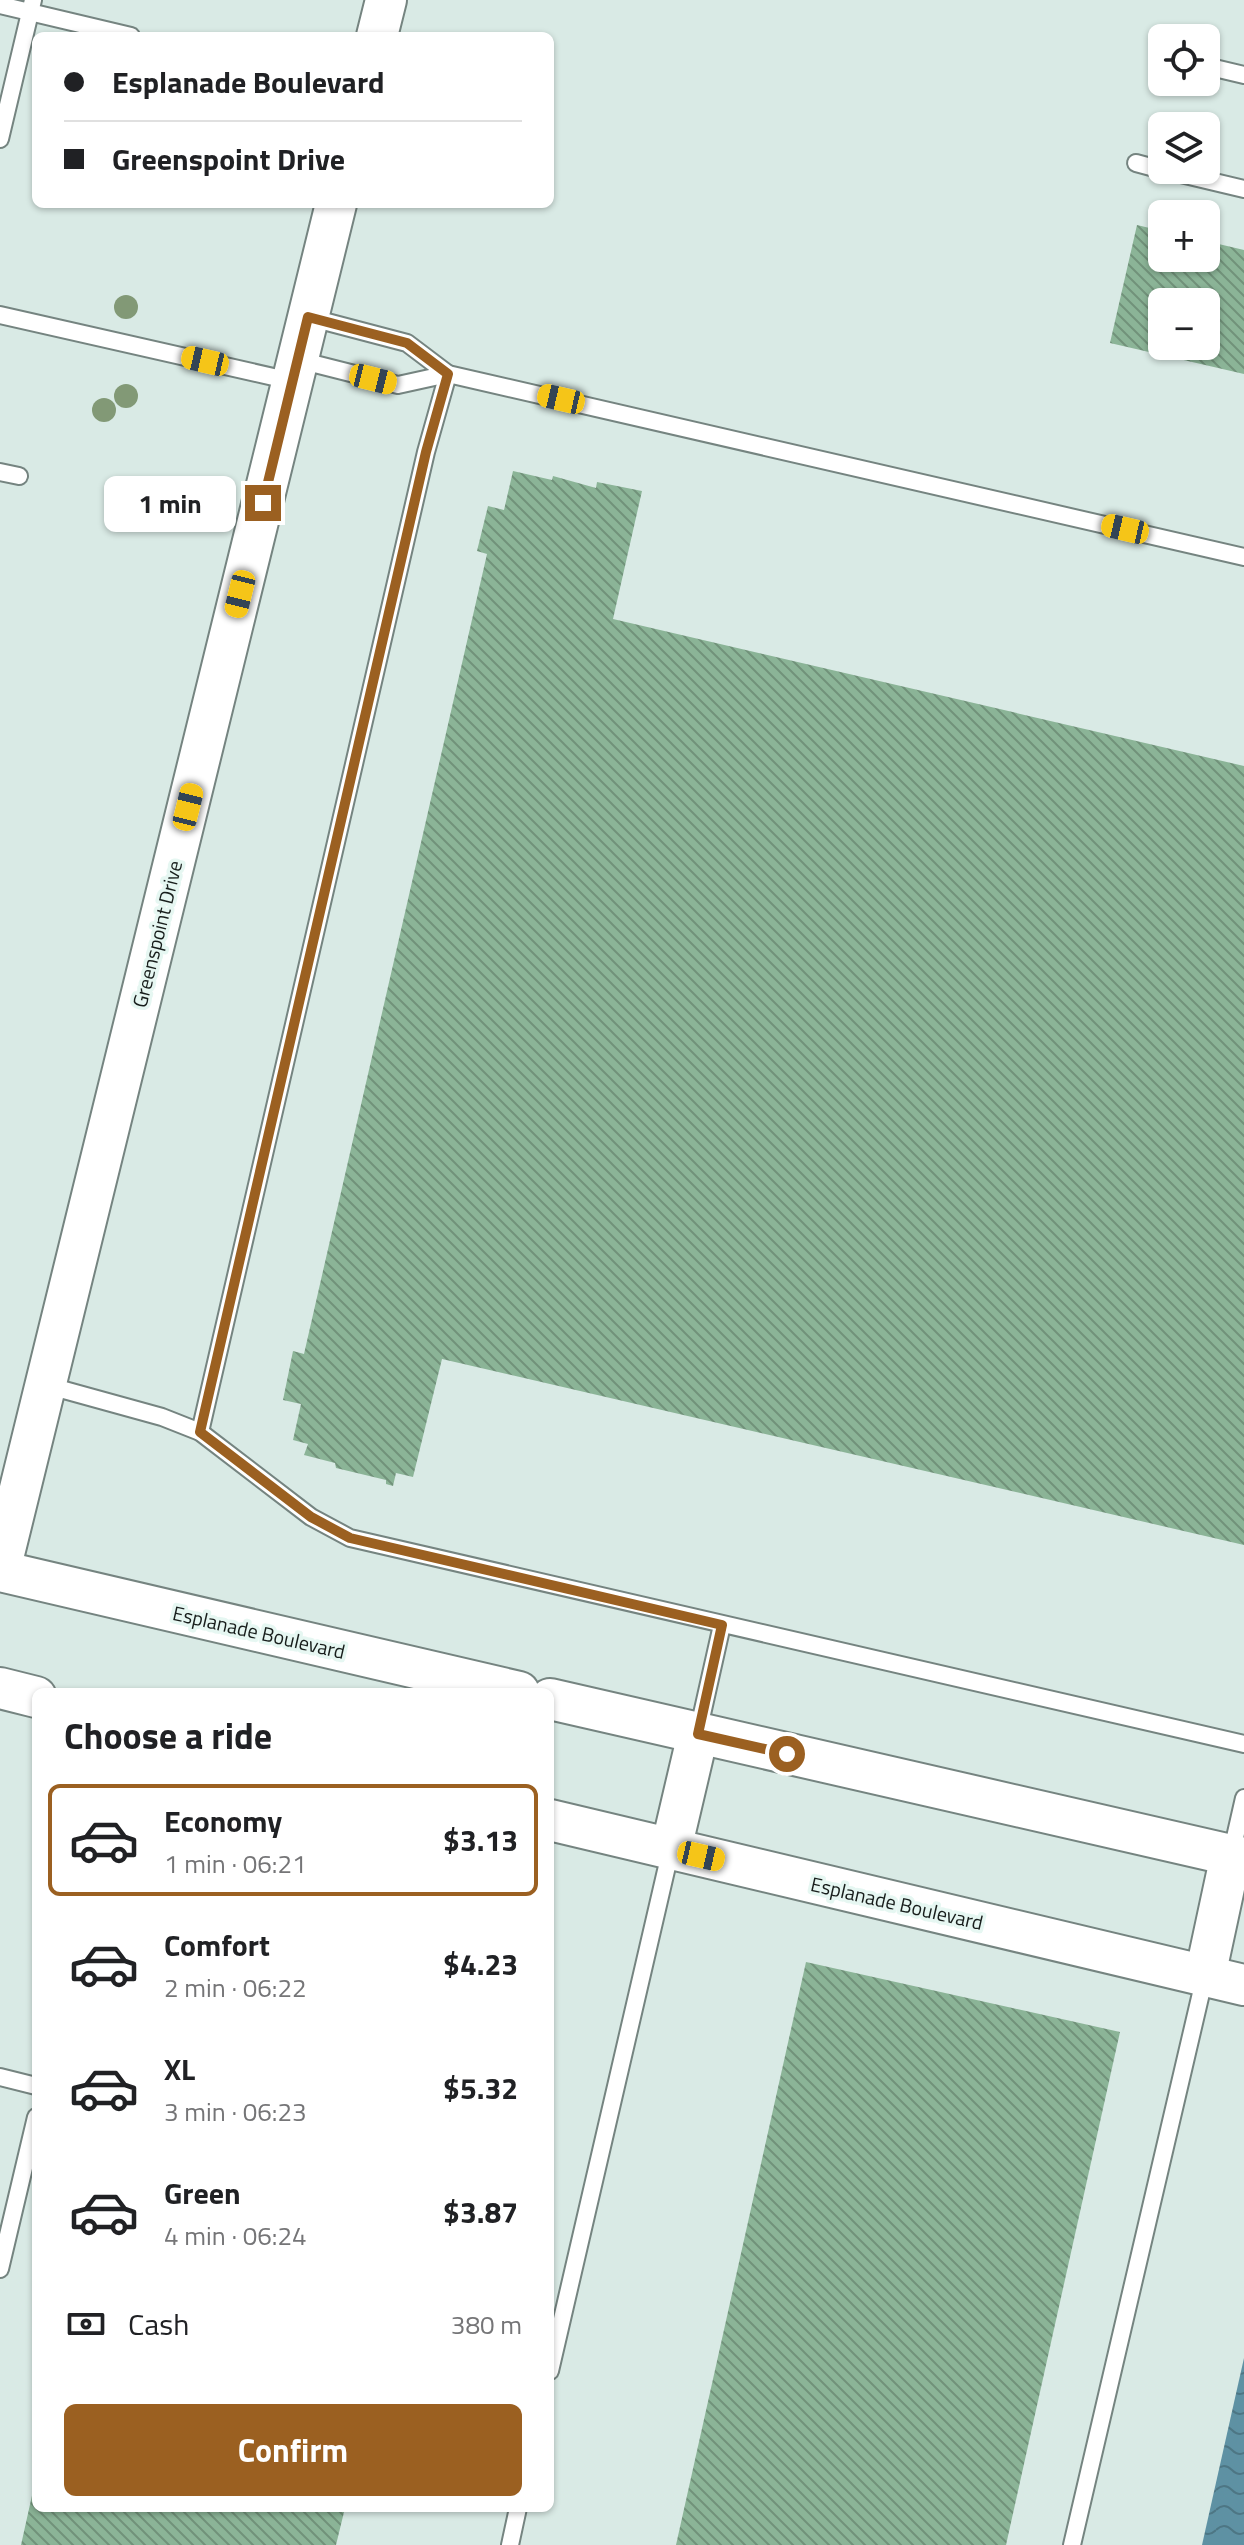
<!DOCTYPE html>
<html lang="en">
<head>
<meta charset="utf-8">
<style>
	:root { --surface:#fff; --page:#f2f2f2; --text:#202124; --muted:#757577; --line:#e0e0e0; --accent:#9b6021 }
	body { margin:0; font-family:"Titillium Web",sans-serif; background:var(--page); color:var(--text); height:100vh; display:flex; flex-direction:column; font-size:30px; white-space:nowrap }
	* { box-sizing:border-box; margin:0 }
	p { font-size:26px; color:var(--muted) }
	.icon { flex:none; width:44px; height:44px; fill:none; stroke:currentColor; stroke-width:2; stroke-linecap:round; stroke-linejoin:round }
	.map { position:relative; flex:1; overflow:hidden }
	.side { position:absolute; left:32px; top:1688px; width:522px; height:824px; display:flex; flex-direction:column; background:var(--surface); border-radius:12px; box-shadow:0 2px 6px #0004 }
	.side>* { flex:none }
	.banner { position:absolute; left:32px; top:32px; width:522px; height:176px; border-radius:12px; box-shadow:0 2px 6px #0004; display:grid; align-content:center; height:176px; padding:0 32px; background:var(--surface) }
	.controls { position:absolute; left:1148px; top:24px; display:grid; gap:16px }
	.controls a { display:grid; place-items:center; width:72px; height:72px; border-radius:12px; background:var(--surface); box-shadow:0 2px 6px #0004; font-size:40px }
	.end { position:absolute; width:36px; height:36px; margin:-18px; border:10px solid #9b6021; background:#fff; box-shadow:0 0 0 4px #fff }
	.from { border-radius:50% }
	.bubble { position:absolute; height:56px; border-radius:12px; background:var(--surface); box-shadow:0 2px 6px #0004; font-size:26px; font-weight:700; line-height:56px; text-align:center }
	.car { position:absolute; width:24px; height:48px; margin:-24px -12px; border-radius:10px; box-shadow:0 0 6px 2px #0007; background:linear-gradient(#f5c518 24%,#345 0 40%,#f5c518 0 76%,#345 0 86%,#f5c518 0) }
	.banner b { display:flex; align-items:center; gap:28px; height:76px; font-size:30px }
	.banner b+b { border-top:2px solid var(--line) }
	.banner i { width:20px; height:20px; background:var(--text) }
	ul { padding:0; list-style:none }
	li { display:flex; align-items:center; gap:24px; height:112px; margin:0 16px 12px; padding:0 16px; border:4px solid transparent; border-radius:12px }
	li div { flex:1 }
	li b { display:block; font-size:30px }
	li em { font-style:normal; font-weight:700 }
	li.selected { border-color:var(--accent) }
	li>.icon { width:72px; height:72px; stroke-width:1.5 }
	h2 { padding:0 32px; font-size:36px; line-height:96px }
	.pay { display:flex; align-items:center; gap:20px; height:88px; padding:0 32px; font-size:30px }
	.pay p { margin-inline-start:auto }
	.button { display:flex; gap:16px; margin-top:auto; padding:16px 32px }
	.button a { flex:1; height:92px; border-radius:12px; background:var(--accent); color:#fff; font-size:32px; font-weight:700; line-height:92px; text-align:center }
	.map>svg:first-child { display:block }
	.water { fill:url(#water-waves) }
	.building { fill:url(#building-back-hatch); fill-rule:evenodd }
	.lines { fill:none; stroke-linecap:round; stroke-linejoin:round }
	.service-casing { stroke:#758480; stroke-width:20 }
	.tertiary-casing { stroke:#758480; stroke-width:44 }
	.service { stroke:#fff; stroke-width:16 }
	.tertiary { stroke:#fff; stroke-width:40 }
	.tree { fill:#829976 }
	.route { stroke:#9b6021; stroke-width:10 }
	.labels { text-anchor:middle; dominant-baseline:central; stroke-width:7; stroke-linejoin:round; paint-order:stroke }
	.street-label { font-size:20px; fill:#171d1b; stroke:#e6f7f2 }
</style>
</head>
<body>
<div class="map">
<svg width="1244" height="2545" viewBox="0 0 1244 2545">
	<defs>
		<pattern id="water-waves" width="16" height="10" patternUnits="userSpaceOnUse" patternTransform="scale(2)"><rect width="16" height="10" fill="#5e91a3"/><path d="M0 5q4-4 8 0t8 0" fill="none" stroke="#4d7684"/></pattern>
		<pattern id="building-back-hatch" width="6" height="6" patternUnits="userSpaceOnUse" patternTransform="scale(2)"><rect width="6" height="6" fill="#8bb497"/><path d="M-1 5l2 2M0 0l6 6M5-1l2 2" fill="none" stroke="#71927a"/></pattern>
	</defs>
	<rect width="100%" height="100%" fill="#d9eae5"/>
	<polygon class="water" points="1244,2358 1244,2545 1202,2545"/>
	<g class="building">
		<path d="M1137 225 1162 231V258H1206V241L1244 250V374L1110 343ZM1162 302H1206V346H1162Z"/>
		<polygon points="513,471 552,480 553,476 596,488 597,482 642,491 613,619 1244,766 1244,1545 442,1359 413,1477 396,1473 393,1486 386,1484 386,1480 336,1468 335,1463 304,1455 308,1444 293,1440 301,1404 283,1400 293,1351 304,1354 487,554 477,551 488,506 504,510"/>
		<polygon points="806,1962 1120,2032 1006,2545 676,2545"/>
		<polygon points="35,2482 36,2508 345,2508 336,2545 21,2545"/>
	</g>
	<g class="lines">
		<g class="service-casing">
			<g id="service">
				<polyline points="0,5 131,36"/>
				<polyline points="1161,56 1162,56"/>
				<polyline points="1206,66 1244,75"/>
				<polyline points="0,139 33,0"/>
				<polyline points="1136,163 1162,170"/>
				<polyline points="1164,170 1244,189"/>
				<polyline points="0,315 291,381"/>
				<polyline points="299,360 398,385 448,374 407,343 308,317"/>
				<polyline points="0,472 19,476"/>
				<polyline points="46,1385 162,1417 200,1432 311,1517 350,1538 1244,1744"/>
				<polyline points="200,1432 426,452 448,374 1244,557"/>
				<polyline points="698,1732 722,1625"/>
				<polyline points="1231,1855 1244,1798"/>
				<polyline points="0,2077 36,2086"/>
				<polyline points="0,2269 36,2117"/>
				<polyline points="550,2371 671,1849"/>
				<polyline points="510,2545 518,2508"/>
				<polyline points="1072,2545 1205,1976"/>
			</g>
		</g>
		<g class="tertiary-casing">
			<g id="tertiary">
				<polyline points="377,36 386,0"/>
				<polyline points="0,1570 336,204"/>
				<polyline points="0,1571 519,1692"/>
				<polyline points="0,1688 36,1697"/>
				<polyline points="550,1699 1244,1858"/>
				<polyline points="550,1820 1244,1985"/>
				<polyline points="671,1849 698,1734"/>
				<polyline points="1205,1976 1231,1855"/>
			</g>
		</g>
		<use href="#service" class="service"/>
		<use href="#tertiary" class="tertiary"/>
	</g>
	<g class="tree">
		<circle cx="126" cy="307" r="12"/>
		<circle cx="126" cy="396" r="12"/>
		<circle cx="104" cy="410" r="12"/>
	</g>
	<g class="lines">
		<polyline class="route" points="263,503 308,317 407,343 448,374 426,452 200,1432 311,1517 350,1538 722,1625 698,1734 787,1754"/>
	</g>
	<g class="labels">
		<g class="street-label">
			<text transform="translate(157 934) rotate(-76)">Greenspoint Drive</text>
			<text transform="translate(259 1632) rotate(13)">Esplanade Boulevard</text>
			<text transform="translate(897 1903) rotate(13)">Esplanade Boulevard</text>
		</g>
	</g>
</svg>
<div class="controls">
<a><svg class="icon" aria-label="locate" viewBox="0 0 24 24"><circle cx="12" cy="12" r="6"/><path d="M12 2v4M12 18v4M2 12h4M18 12h4"/></svg></a>
<a><svg class="icon" aria-label="layers" viewBox="0 0 24 24"><path d="M12 4l9 5-9 5-9-5zM3 14l9 5 9-5"/></svg></a>
<a>+</a>
<a>−</a>
</div>
<i class="end from" style="left:787px;top:1754px"></i>
<i class="end" style="left:263px;top:503px"></i>
<div class="bubble" style="left:104px;top:476px;width:132px">1 min</div>
<i class="car" style="left:205px;top:361px;rotate:283deg"></i>
<i class="car" style="left:373px;top:379px;rotate:104deg"></i>
<i class="car" style="left:561px;top:399px;rotate:283deg"></i>
<i class="car" style="left:1125px;top:529px;rotate:283deg"></i>
<i class="car" style="left:240px;top:594px;rotate:194deg"></i>
<i class="car" style="left:188px;top:807px;rotate:14deg"></i>
<i class="car" style="left:701px;top:1856px;rotate:103deg"></i>
<div class="banner">
<b><i class="from"></i>Esplanade Boulevard</b>
<b><i></i>Greenspoint Drive</b>
</div>
<section class="side">
<h2>Choose a ride</h2>
<ul>
<li class="selected"><svg class="icon" aria-label="car" viewBox="0 0 24 24"><path d="M5 17H2v-5l4-1 3-4h7l3 4 3 1v5h-3M9 17h6M6 11h13"/><circle cx="7" cy="17" r="2"/><circle cx="17" cy="17" r="2"/></svg><div><b>Economy</b><p>1 min · 06:21</p></div><em>$3.13</em></li>
<li><svg class="icon" aria-label="car" viewBox="0 0 24 24"><path d="M5 17H2v-5l4-1 3-4h7l3 4 3 1v5h-3M9 17h6M6 11h13"/><circle cx="7" cy="17" r="2"/><circle cx="17" cy="17" r="2"/></svg><div><b>Comfort</b><p>2 min · 06:22</p></div><em>$4.23</em></li>
<li><svg class="icon" aria-label="car" viewBox="0 0 24 24"><path d="M5 17H2v-5l4-1 3-4h7l3 4 3 1v5h-3M9 17h6M6 11h13"/><circle cx="7" cy="17" r="2"/><circle cx="17" cy="17" r="2"/></svg><div><b>XL</b><p>3 min · 06:23</p></div><em>$5.32</em></li>
<li><svg class="icon" aria-label="car" viewBox="0 0 24 24"><path d="M5 17H2v-5l4-1 3-4h7l3 4 3 1v5h-3M9 17h6M6 11h13"/><circle cx="7" cy="17" r="2"/><circle cx="17" cy="17" r="2"/></svg><div><b>Green</b><p>4 min · 06:24</p></div><em>$3.87</em></li>
</ul>
<div class="pay"><svg class="icon" aria-label="cash" viewBox="0 0 24 24"><path d="M3 7h18v10H3z"/><circle cx="12" cy="12" r="2"/></svg>Cash<p>380 m</p></div>
<div class="button"><a>Confirm</a></div>
</section>
</div>
</body>
</html>
